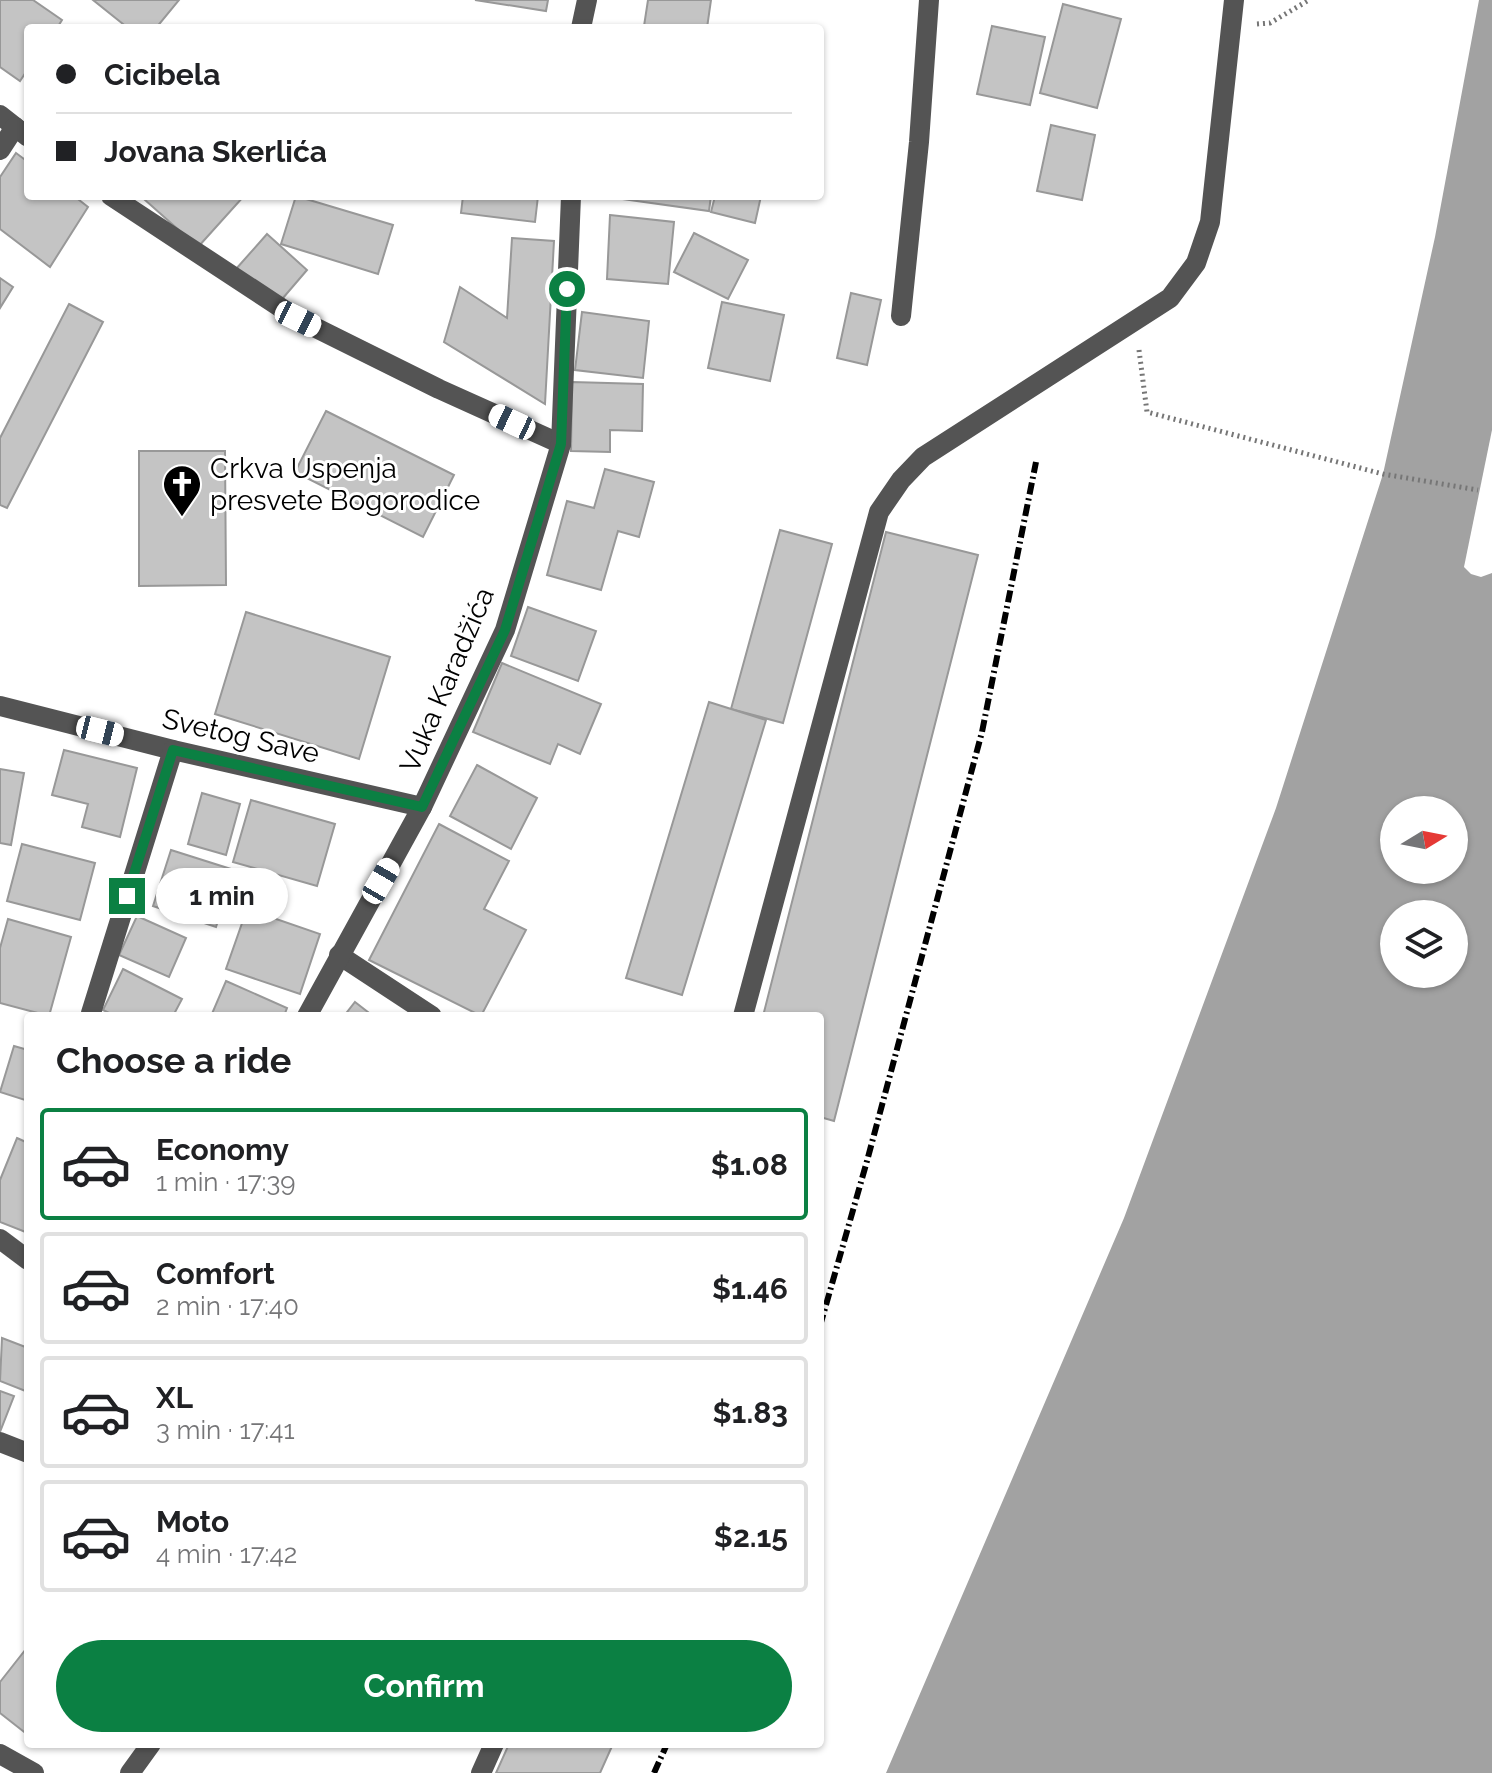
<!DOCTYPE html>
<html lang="en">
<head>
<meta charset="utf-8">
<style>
	:root { --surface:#fff; --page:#f6f6f6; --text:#202124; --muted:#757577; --line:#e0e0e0; --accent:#0b8043 }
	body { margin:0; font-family:Raleway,sans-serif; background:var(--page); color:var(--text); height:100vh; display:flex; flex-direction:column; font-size:30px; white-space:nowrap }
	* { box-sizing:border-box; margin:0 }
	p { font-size:26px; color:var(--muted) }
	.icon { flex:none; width:44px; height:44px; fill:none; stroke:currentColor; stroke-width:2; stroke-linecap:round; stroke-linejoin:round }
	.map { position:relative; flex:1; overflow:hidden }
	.side { position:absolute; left:24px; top:1012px; width:800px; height:736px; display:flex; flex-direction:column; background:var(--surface); border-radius:8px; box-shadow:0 2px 6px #0004 }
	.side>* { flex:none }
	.top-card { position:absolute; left:24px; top:24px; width:800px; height:176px; border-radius:8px; box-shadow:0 2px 6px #0004; display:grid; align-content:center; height:176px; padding:0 32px; background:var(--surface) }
	.needle { width:52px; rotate:80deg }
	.buttons { position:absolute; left:1380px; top:796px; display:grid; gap:16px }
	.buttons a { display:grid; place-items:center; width:88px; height:88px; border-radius:50%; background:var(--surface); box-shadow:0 2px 6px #0004; font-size:40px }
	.end { position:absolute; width:36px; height:36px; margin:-18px; border:10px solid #0b8043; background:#fff; box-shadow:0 0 0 4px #fff }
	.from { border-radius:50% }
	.bubble { position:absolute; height:56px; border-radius:28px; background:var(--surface); box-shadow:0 2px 6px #0004; font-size:26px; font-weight:700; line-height:56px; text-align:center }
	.car { position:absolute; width:24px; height:48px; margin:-24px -12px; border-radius:10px; box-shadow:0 0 6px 2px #0007; background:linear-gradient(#fff 24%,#345 0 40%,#fff 0 76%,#345 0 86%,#fff 0) }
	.top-card b { display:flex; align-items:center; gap:28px; height:76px; font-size:30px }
	.top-card b+b { border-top:2px solid var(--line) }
	.top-card i { width:20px; height:20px; background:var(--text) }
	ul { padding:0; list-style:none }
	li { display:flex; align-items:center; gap:24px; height:112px; margin:0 16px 12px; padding:0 16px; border:4px solid var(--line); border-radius:8px }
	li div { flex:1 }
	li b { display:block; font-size:30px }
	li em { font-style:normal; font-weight:700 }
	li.on { border-color:var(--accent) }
	li>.icon { width:72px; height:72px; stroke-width:1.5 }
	h2 { padding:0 32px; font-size:36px; line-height:96px }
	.button { display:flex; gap:16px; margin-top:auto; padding:16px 32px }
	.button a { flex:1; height:92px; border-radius:48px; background:var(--accent); color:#fff; font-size:32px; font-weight:700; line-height:92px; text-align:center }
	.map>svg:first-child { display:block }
	.water { fill:#a2a2a2; fill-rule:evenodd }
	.pier { fill:#fff }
	.building { fill:#c4c4c4; stroke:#989898; stroke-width:2 }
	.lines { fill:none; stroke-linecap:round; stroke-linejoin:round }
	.path { stroke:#767676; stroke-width:5; stroke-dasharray:2 4; stroke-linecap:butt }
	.minor { stroke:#545454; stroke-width:20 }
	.rail { stroke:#000; stroke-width:6; stroke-dasharray:12 4 2 4; stroke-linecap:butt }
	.route { stroke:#0b8043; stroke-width:10 }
	.labels { text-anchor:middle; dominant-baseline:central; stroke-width:6; stroke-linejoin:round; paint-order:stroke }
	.poi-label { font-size:28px; fill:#000; stroke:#fff; text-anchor:start }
	.street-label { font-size:28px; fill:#000; stroke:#fff }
</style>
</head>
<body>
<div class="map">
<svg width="1492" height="1773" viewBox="0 0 1492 1773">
	<rect width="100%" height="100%" fill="#fff"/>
	<path class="water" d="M1479 0H1492V1773H886L1124 1218 1276 808 1383 474 1435 237ZM1394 810H1454V870H1394ZM1394 914H1454V974H1394Z"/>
	<polygon class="pier" points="1492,430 1492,573 1481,577 1471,574 1464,567"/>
	<g class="building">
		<polygon points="0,0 33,0 62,20 57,28 28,28 28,69 20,81 0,67"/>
		<polygon points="93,0 179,0 156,28 128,28"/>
		<polygon points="475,0 548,0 546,11"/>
		<polygon points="648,0 711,0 707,28 644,26"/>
		<polygon points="1063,4 1121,19 1097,108 1040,93"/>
		<polygon points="992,26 1045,37 1030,105 977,94"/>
		<polygon points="1051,125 1095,135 1082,200 1037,191"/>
		<polygon points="16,153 28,162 28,196 74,196 88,207 50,267 0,229 0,177"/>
		<polygon points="149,196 244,196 198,247 145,200"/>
		<polygon points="296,196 393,225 378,274 281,244"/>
		<polygon points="463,196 538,196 535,222 461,213"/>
		<polygon points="601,196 711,196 709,211"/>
		<polygon points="715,196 761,196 755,223 711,212"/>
		<polygon points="610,215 674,222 668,284 607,279"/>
		<polygon points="694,233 748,260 728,299 674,272"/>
		<polygon points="267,234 307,270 277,305 236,269"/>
		<polygon points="512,238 554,241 545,404 444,342 460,287 507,318"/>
		<polygon points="0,278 13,287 0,308"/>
		<polygon points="851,293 881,300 867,365 837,358"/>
		<polygon points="722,302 784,315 770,381 708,368"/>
		<polygon points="69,304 103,322 7,508 0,505 0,438"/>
		<polygon points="582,312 649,321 643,378 575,370"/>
		<polygon points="572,382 643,384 642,431 610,430 610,452 571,451"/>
		<polygon points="326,411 454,475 423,537 295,472"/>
		<polygon points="139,451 225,451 226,585 139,586"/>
		<polygon points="605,469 654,482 639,537 618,531 601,590 547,575 567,501 594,508"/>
		<polygon points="780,530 832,544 783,723 731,709"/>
		<polygon points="886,532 978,555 834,1121 820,1117 820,1016 763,1016"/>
		<polygon points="528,607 596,631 578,681 511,656"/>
		<polygon points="246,612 390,657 359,759 215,714"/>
		<polygon points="502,663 601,704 580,754 558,744 550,764 473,732"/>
		<polygon points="709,702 766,720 682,995 626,978"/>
		<polygon points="64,750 137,768 120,837 82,827 88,804 52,795"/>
		<polygon points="477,765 537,798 511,849 450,816"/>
		<polygon points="0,769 24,773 11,845 0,843"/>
		<polygon points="202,793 240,804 226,855 188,844"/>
		<polygon points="251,800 335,824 317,886 233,862"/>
		<polygon points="439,824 509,861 484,909 526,930 481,1016 369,960"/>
		<polygon points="22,844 95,863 80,920 7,901"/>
		<polygon points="171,850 234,870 216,927 153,906"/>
		<polygon points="242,872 280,883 272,910 234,899"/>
		<polygon points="247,909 320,934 300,994 226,969"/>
		<polygon points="137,916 186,938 169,977 119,955"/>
		<polygon points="8,919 71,937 49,1016 0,1003 0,948"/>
		<polygon points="123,969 182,999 173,1016 115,1016 103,1010"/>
		<polygon points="226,981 287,1008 284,1016 211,1016"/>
		<polygon points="355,1002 373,1016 344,1016"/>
		<polygon points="14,1046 28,1050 28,1101 0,1092"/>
		<polygon points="17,1138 28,1143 28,1233 0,1222 0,1180"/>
		<polygon points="2,1338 28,1348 28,1392 0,1381"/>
		<polygon points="0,1391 14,1396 0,1432"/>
		<polygon points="26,1649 28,1651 28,1735 0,1713 0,1682"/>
		<polygon points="509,1744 613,1744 600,1773 496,1773"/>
	</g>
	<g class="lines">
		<g class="path">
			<polyline points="1257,24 1270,23 1309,0"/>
			<polyline points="1139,350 1147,412 1383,474 1478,490"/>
		</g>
		<g class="minor">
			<polyline points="581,28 587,0"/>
			<polyline points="0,115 28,137"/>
			<polyline points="0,150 15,127"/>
			<polyline points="111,196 298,319 439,389 561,444"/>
			<polyline points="901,316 919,142 929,0"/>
			<polyline points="0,706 173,750 422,807"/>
			<polyline points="339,955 432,1016"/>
			<polyline points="91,1013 173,750"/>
			<polyline points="307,1016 422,807 505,630 561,444 571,196"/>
			<polyline points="743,1016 879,512 901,480 923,457 1170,298 1196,263 1210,222 1234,0"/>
			<polyline points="0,1239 28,1260"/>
			<polyline points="0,1442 28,1453"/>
			<polyline points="0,1754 34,1773"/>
			<polyline points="130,1773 151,1744"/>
			<polyline points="481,1773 494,1744"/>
		</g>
		<g class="rail">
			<polyline points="820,1326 867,1161 982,732 1036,462"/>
			<polyline points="654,1773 667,1744"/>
		</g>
	</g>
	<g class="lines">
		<polyline class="route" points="127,896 173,750 422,807 505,630 561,444 567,289"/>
	</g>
	<defs>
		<g id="church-pin" transform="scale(2)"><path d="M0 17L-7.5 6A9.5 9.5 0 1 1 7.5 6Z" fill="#000" stroke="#fff"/><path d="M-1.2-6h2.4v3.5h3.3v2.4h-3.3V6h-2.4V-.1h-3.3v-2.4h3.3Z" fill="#fff"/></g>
	</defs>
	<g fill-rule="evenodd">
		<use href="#church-pin" x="182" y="484"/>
	</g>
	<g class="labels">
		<g class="poi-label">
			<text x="210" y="468">Crkva Uspenja<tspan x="210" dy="32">presvete Bogorodice</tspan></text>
		</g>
		<g class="street-label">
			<text transform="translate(447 680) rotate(-67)">Vuka Karadžića</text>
			<text transform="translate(241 736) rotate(13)">Svetog Save</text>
		</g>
	</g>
</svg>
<div class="buttons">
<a><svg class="needle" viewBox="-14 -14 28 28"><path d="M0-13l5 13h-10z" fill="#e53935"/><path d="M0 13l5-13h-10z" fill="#757577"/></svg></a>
<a><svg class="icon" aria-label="layers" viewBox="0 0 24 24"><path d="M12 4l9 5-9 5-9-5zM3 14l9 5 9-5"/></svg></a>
</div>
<i class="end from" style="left:567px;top:289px"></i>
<i class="end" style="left:127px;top:896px"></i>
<div class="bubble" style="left:156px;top:868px;width:132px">1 min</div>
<i class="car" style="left:298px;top:319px;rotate:116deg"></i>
<i class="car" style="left:512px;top:422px;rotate:295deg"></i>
<i class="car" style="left:100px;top:731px;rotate:104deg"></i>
<i class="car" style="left:381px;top:881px;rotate:30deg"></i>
<div class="top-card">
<b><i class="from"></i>Cicibela</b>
<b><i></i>Jovana Skerlića</b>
</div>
<section class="side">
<h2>Choose a ride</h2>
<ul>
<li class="on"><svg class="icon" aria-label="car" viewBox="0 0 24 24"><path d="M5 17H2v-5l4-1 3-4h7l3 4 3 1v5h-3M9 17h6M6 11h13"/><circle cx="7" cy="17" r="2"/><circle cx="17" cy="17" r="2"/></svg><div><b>Economy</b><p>1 min · 17:39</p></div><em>$1.08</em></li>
<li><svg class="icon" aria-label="car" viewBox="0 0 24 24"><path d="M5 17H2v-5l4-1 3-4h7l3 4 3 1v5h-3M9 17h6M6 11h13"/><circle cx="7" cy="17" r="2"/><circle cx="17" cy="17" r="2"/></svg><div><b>Comfort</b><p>2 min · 17:40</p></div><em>$1.46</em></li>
<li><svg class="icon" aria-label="car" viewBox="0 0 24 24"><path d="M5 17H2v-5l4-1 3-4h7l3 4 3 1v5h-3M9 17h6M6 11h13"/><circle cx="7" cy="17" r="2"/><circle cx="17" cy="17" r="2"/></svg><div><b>XL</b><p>3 min · 17:41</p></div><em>$1.83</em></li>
<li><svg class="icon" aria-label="car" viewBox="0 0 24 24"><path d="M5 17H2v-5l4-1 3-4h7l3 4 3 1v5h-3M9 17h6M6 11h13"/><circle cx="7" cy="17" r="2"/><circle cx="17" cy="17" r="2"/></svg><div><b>Moto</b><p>4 min · 17:42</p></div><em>$2.15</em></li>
</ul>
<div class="button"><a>Confirm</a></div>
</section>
</div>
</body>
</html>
